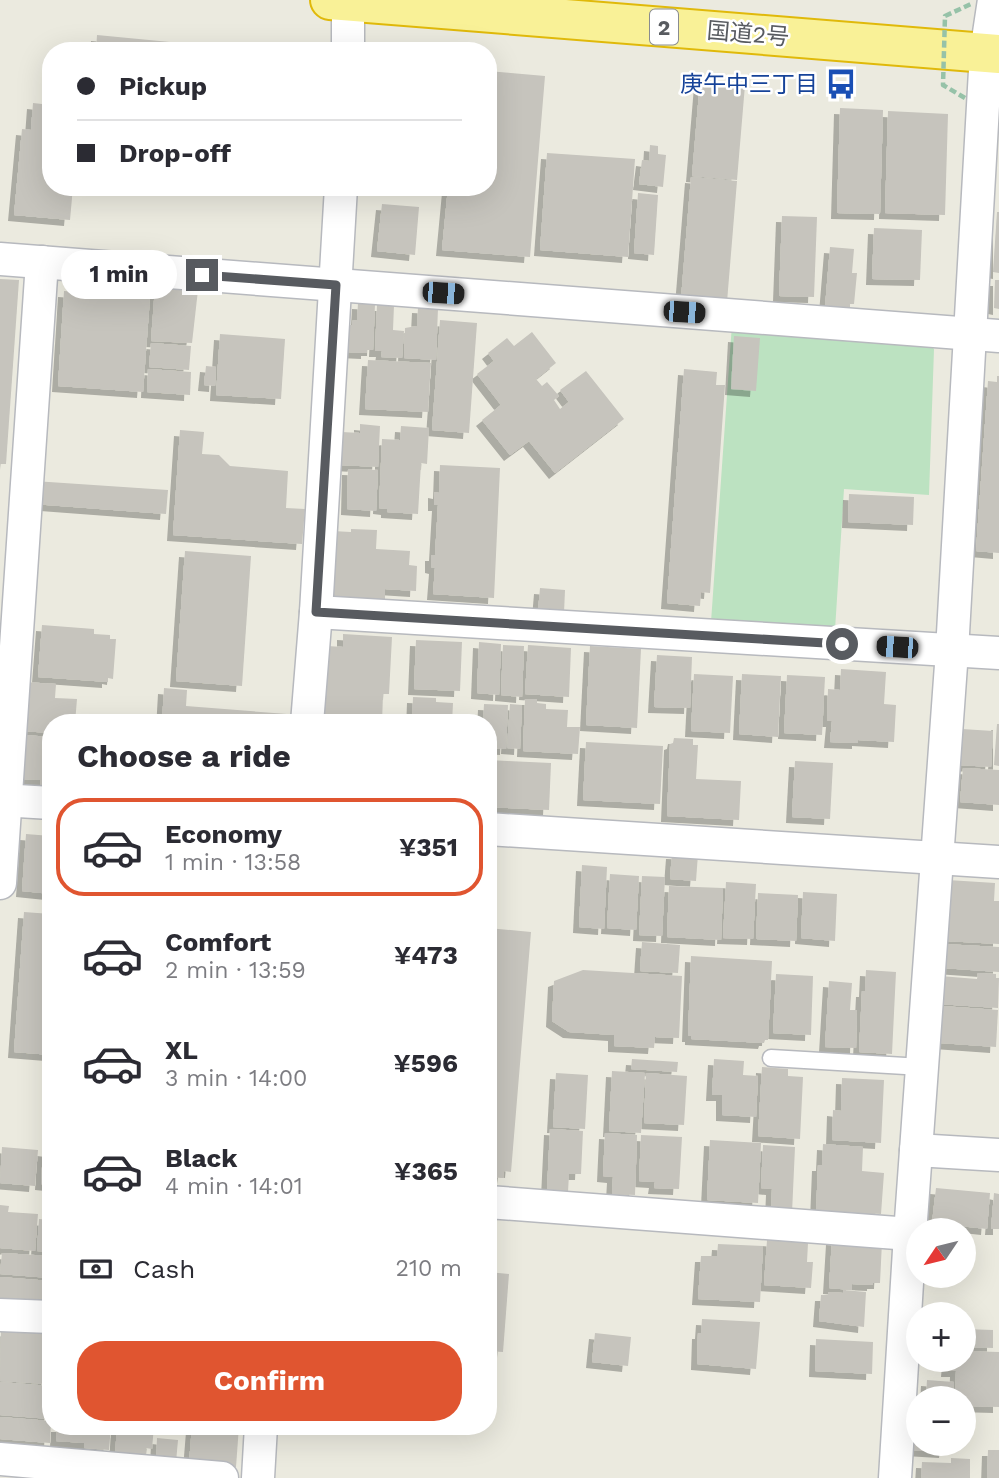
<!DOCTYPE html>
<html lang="en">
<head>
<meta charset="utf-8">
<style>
	:root { --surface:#fff; --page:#f2f2f3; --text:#2b2b33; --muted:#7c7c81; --line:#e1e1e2; --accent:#e05530 }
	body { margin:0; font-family:"Work Sans","Noto Sans JP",sans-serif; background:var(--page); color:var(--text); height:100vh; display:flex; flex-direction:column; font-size:26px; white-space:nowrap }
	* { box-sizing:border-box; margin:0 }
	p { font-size:23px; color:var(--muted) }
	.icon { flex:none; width:38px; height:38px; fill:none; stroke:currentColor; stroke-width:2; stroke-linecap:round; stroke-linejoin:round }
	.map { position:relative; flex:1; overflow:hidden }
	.panel { position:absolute; left:42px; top:714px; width:455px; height:721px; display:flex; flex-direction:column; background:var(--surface); border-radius:28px; box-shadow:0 7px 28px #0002 }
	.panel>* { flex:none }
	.hud { position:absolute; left:42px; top:42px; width:455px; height:154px; border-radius:28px; box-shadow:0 7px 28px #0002; display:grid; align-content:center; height:154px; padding:0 35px; background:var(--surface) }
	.needle { width:46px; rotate:235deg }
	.buttons { position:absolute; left:906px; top:1218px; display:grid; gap:14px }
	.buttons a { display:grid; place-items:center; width:70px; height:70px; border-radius:50%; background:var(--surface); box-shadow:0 7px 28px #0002; font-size:35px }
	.end { position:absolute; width:32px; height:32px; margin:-16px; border:9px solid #585b60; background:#fff; box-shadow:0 0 0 4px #fff }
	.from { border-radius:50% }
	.bubble { position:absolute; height:49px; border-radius:24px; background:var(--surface); box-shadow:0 7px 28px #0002; font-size:23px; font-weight:700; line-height:49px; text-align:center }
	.car { position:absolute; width:21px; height:42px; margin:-21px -10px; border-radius:9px; box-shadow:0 0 5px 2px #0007; background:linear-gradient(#222 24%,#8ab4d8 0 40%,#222 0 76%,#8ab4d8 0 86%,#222 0) }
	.hud b { display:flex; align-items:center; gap:24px; height:66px; font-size:26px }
	.hud b+b { border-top:2px solid var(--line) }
	.hud i { width:18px; height:18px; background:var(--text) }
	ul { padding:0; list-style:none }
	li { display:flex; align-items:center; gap:21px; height:98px; margin:0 14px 10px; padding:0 21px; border:4px solid transparent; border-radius:28px }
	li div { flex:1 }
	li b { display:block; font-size:26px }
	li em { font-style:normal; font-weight:700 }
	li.selected { border-color:var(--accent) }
	li>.icon { width:63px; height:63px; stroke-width:1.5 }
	h2 { padding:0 35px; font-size:32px; line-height:84px }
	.pay { display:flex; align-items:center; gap:18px; height:77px; padding:0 35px; font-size:26px }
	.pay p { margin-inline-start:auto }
	.action { display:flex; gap:14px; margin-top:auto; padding:14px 35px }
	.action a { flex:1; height:80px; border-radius:28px; background:var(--accent); color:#fff; font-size:28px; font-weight:700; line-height:80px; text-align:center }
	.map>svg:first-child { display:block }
	.green { fill:#bce2c1 }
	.building { fill:#c6c4bd; filter:url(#shadow) }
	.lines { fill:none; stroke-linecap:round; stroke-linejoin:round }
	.service-casing { stroke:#b7b9be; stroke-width:19 }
	.minor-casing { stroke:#b7b9be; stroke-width:35 }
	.trunk-casing { stroke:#e0b90a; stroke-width:42 }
	.service { stroke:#fff; stroke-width:16 }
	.minor { stroke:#fff; stroke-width:32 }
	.trunk { stroke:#f9f197; stroke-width:38 }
	.path-bridge { stroke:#96c2a8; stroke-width:4.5; stroke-dasharray:7 3.5; stroke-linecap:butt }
	.route { stroke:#585b60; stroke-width:9 }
	.labels { text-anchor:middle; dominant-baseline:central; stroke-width:5; stroke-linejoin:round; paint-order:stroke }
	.shield { fill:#fff; stroke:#8a8c90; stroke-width:2 }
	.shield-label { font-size:21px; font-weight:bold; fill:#585b60 }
	.street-label { font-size:23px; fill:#585b60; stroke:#fff }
	.transit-label { font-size:23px; fill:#164399; stroke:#fff; text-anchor:end }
</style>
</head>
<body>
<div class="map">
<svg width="999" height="1478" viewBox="0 0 999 1478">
	<defs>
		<filter id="shadow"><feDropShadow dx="-6" dy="6" stdDeviation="0" flood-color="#0004"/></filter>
	</defs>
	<rect width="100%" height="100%" fill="#ebeadf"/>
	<polygon class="green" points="732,324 925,340 934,349 929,495 844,489 835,630 711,622"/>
	<g class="building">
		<polygon points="97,35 170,42 169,51 96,51"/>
		<polygon points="488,71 545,76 530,257 442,250 448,187 488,187"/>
		<polygon points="700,81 745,85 737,180 692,176"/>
		<polygon points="33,103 51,105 51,187 73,187 70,220 14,215 22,129 31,130"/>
		<polygon points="840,108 883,110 880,214 837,213"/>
		<polygon points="888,111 948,114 945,215 885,213"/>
		<polygon points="650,145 658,146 658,154 666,155 663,187 639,184 642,160 649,161"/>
		<polygon points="547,153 635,159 628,257 540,250"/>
		<polygon points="691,177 737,181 727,302 681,299"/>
		<polygon points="638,193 658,195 654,255 634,253"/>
		<polygon points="382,204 419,207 415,255 377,251"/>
		<polygon points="997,212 999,212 999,273 993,272"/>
		<polygon points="782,216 817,217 814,297 779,296"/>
		<polygon points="874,228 922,230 920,280 872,279"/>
		<polygon points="830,247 854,249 852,273 857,273 854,304 850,304 850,309 825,307"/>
		<polygon points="0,279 19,280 6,464 0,464"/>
		<polygon points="995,280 999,280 999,309 994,308"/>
		<polygon points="155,287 198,290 192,343 151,341"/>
		<polygon points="64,291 150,297 143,392 58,386"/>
		<polygon points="358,303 375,304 373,350 367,350 367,353 346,352 347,325 352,325 352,321 357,320"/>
		<polygon points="377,305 394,305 393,330 404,331 402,358 381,357 382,351 375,351"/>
		<polygon points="418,307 438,308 436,360 404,358 405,328 417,326"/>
		<polygon points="440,320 477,323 469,433 432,430"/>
		<polygon points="532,332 556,363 536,379 542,386 547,382 559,396 554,400 560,409 569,402 560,390 586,371 624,419 555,473 529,441 510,455 482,420 501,405 477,374 494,361 488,353 507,338 514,346"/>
		<polygon points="220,334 285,339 281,399 216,395"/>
		<polygon points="734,336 760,338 756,391 731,389"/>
		<polygon points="151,343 191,346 189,370 149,367"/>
		<polygon points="368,360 431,363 428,412 365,409"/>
		<polygon points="206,366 216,367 215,386 204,385"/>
		<polygon points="148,369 191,372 190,395 147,392"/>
		<polygon points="684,369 717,372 716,385 725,385 710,593 701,592 700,606 667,603"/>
		<polygon points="997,376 999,376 999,553 976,551 988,381 997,382"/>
		<polygon points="360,424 380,426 378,467 340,465 342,432 360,433"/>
		<polygon points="401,426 429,428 427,464 421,463 418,514 387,512 387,509 379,508 382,439 400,440"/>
		<polygon points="180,430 204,432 202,454 219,455 230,466 288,471 286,508 305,509 302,544 173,535"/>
		<polygon points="440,465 500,468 494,598 433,594 435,568 431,567 431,555 435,555 438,505 434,505 434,492 439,493"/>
		<polygon points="348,469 378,470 376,511 347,509"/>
		<polygon points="34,481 168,490 166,514 33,504"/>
		<polygon points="849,494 914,497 913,525 848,522"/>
		<polygon points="351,529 377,530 376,549 410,551 409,565 417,566 416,591 385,589 385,603 339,601 329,589 332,531 351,532"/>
		<polygon points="185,551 251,556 242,686 176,681"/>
		<polygon points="540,588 565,590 564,613 538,612"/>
		<polygon points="42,625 94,629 94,634 110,635 110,639 116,639 113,679 108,678 108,682 38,677"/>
		<polygon points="343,634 392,637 389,694 383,694 382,723 323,723 327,646 343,647"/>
		<polygon points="416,640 462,642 460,691 414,689"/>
		<polygon points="479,642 501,644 499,695 477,693"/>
		<polygon points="503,645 524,646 522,697 501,695"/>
		<polygon points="528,645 571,648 569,697 525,694"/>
		<polygon points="590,646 641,649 637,728 586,725"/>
		<polygon points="657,655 692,657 690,708 654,707"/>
		<polygon points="841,669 886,672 884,704 896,705 894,742 858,740 858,743 830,742 832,721 827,721 828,689 840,690"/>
		<polygon points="694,674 733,676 730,733 691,731"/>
		<polygon points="742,674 781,676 778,737 739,734"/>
		<polygon points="787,675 825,677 822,735 784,733"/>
		<polygon points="24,682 56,684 55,698 77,699 75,723 51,723 51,733 21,731"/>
		<polygon points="164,688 187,690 186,706 287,714 286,723 162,723"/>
		<polygon points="413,697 436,698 436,702 453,703 452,723 412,723"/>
		<polygon points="525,699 537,699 537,703 546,704 546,709 568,710 567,727 580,727 578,754 523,751"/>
		<polygon points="484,704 508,705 506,749 488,748 488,723 483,723"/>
		<polygon points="510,704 522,705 520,749 507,748"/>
		<polygon points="997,724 999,724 999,766 994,765"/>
		<polygon points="962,729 993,731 991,767 959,765"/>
		<polygon points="24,735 51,737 51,788 40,787 40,780 21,779"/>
		<polygon points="674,738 693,739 693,745 698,745 696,779 741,781 739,820 667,816 670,744 673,743"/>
		<polygon points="586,742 663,746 660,804 583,800"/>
		<polygon points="488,760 551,763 549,810 488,807"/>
		<polygon points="795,761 833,763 830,819 792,817"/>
		<polygon points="963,768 999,770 999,805 960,802"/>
		<polygon points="26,834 51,836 51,894 22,891"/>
		<polygon points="672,853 698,854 696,881 670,879"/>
		<polygon points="582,865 607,867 604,929 579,927"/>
		<polygon points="610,874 639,876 636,930 607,928"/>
		<polygon points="642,876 665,877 662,936 639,935"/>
		<polygon points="948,880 995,883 994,901 999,901 999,944 945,941"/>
		<polygon points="726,882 756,884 753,939 723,938"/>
		<polygon points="669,886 723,888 721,940 667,937"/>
		<polygon points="803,892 837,894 835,941 801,938"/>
		<polygon points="758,893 798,895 796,941 756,939"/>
		<polygon points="24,912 51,914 51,1055 14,1052"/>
		<polygon points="488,928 531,932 511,1172 504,1171 503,1178 488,1177"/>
		<polygon points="642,942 680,945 678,973 640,971"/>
		<polygon points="943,944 999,947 999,972 942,968"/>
		<polygon points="691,956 772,961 768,1040 765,1040 764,1043 691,1039 691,1036 688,1036"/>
		<polygon points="583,970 682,976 679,1038 655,1037 654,1048 614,1046 614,1035 569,1032 552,1021 554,981"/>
		<polygon points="866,970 896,972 892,1054 859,1052 862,991 865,991"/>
		<polygon points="978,973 996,974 996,978 999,978 998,1008 938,1004 940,976 977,979"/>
		<polygon points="776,974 813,976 811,1035 773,1033"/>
		<polygon points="829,981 852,983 850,1010 857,1010 856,1048 825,1047"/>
		<polygon points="942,1006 998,1010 996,1047 940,1043"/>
		<polygon points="632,1059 678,1062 677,1072 631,1069"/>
		<polygon points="714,1059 744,1061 743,1075 758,1076 756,1117 722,1115 722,1095 712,1095"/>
		<polygon points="762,1067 788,1069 788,1076 803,1077 800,1139 758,1136"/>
		<polygon points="612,1071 645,1073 641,1133 609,1131"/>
		<polygon points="556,1073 588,1075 585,1129 553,1127"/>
		<polygon points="646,1073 687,1076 684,1125 644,1123"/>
		<polygon points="842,1078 884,1080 881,1143 832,1140 833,1110 841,1111"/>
		<polygon points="550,1129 583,1131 581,1174 569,1174 568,1192 547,1191"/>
		<polygon points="605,1133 637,1135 635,1195 612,1194 613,1177 603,1176"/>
		<polygon points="641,1135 682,1137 679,1189 654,1188 655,1182 639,1181"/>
		<polygon points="710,1140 761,1143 758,1203 707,1200"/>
		<polygon points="823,1144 863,1147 862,1171 884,1173 881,1214 843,1212 843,1216 816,1214 818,1165 822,1165"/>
		<polygon points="763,1145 795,1147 792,1213 771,1212 772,1189 761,1188"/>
		<polygon points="2,1147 38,1150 35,1186 0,1183"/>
		<polygon points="43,1150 51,1151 51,1185 41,1184"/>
		<polygon points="936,1188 990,1193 987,1229 932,1223"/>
		<polygon points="994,1193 999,1194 999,1229 991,1229"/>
		<polygon points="0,1205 9,1206 8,1212 38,1214 35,1251 0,1248"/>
		<polygon points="39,1219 51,1220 51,1252 37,1251"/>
		<polygon points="832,1239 882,1242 880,1283 873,1283 873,1285 852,1284 852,1290 829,1288"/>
		<polygon points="767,1240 808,1243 807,1262 813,1262 811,1288 764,1285"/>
		<polygon points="718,1244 763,1246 760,1302 698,1299 701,1256 717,1256"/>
		<polygon points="2,1253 51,1256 50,1278 0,1274"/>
		<polygon points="488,1272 509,1274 503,1352 488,1351"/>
		<polygon points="0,1277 51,1281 51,1307 0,1303"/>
		<polygon points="843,1290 866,1292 864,1327 819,1321 821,1295 828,1295 828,1292 843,1293"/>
		<polygon points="702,1319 760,1322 756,1369 697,1364 698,1333 701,1333"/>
		<polygon points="964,1329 993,1330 993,1348 964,1347"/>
		<polygon points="1,1330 51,1333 47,1384 0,1381"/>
		<polygon points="595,1333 631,1337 628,1366 592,1362"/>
		<polygon points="816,1339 873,1342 872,1374 815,1371"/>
		<polygon points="964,1351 999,1352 999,1407 964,1406 964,1398 955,1398 956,1371 947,1371 948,1360 964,1360"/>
		<polygon points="927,1380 954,1382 953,1398 926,1398"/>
		<polygon points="0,1382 51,1386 50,1419 0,1415"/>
		<polygon points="913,1407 919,1408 919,1444 946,1444 945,1452 911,1450"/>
		<polygon points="0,1417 51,1421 50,1443 0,1439"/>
		<polygon points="57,1426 111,1426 109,1450 84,1448 84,1443 56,1441"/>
		<polygon points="117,1426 154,1426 152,1449 146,1448 145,1458 115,1456"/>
		<polygon points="192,1426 239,1426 236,1467 189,1463"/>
		<polygon points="157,1438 178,1440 176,1462 156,1460"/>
		<polygon points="988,1450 999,1450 999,1478 987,1478"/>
		<polygon points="951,1458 970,1459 970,1478 921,1478 922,1462 951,1463"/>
	</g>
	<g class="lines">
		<g class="service-casing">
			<polyline id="service" points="771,1058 922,1067"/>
		</g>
		<g class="minor-casing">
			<g id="minor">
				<polyline points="348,51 348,0"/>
				<polyline points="0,259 999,336"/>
				<polyline points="316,612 999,653"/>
				<polyline points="307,723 316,612 341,187"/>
				<polyline points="0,800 51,803"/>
				<polyline points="488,829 999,862"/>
				<polyline points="0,883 42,262"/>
				<polyline points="916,1150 999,1155"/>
				<polyline points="488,1202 910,1234"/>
				<polyline points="0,1315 51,1317"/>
				<polyline points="0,1459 222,1478"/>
				<polyline points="258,1478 261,1426"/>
				<polyline points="895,1478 910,1234 952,651 986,53 994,0"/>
			</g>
		</g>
		<g class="trunk-casing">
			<polyline id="trunk" points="330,0 999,54"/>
		</g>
		<use href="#service" class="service"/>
		<use href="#minor" class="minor"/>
		<use href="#trunk" class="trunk"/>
		<polyline class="path-bridge" points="965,98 943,85 945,16 971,4"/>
	</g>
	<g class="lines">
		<polyline class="route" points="202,275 336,285 316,612 842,644"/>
	</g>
	<defs>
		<g id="bus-bare" transform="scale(2.415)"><path d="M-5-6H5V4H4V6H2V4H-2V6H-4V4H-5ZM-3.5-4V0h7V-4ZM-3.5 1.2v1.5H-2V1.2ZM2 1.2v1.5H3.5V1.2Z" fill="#1a4fb4" stroke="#fff" stroke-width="2.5" paint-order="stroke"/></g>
	</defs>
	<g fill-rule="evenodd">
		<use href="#bus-bare" x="841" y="84"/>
	</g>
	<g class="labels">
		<rect class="shield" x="650" y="9.5" width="28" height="35" rx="5"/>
		<g class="shield-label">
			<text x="664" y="27">2</text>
		</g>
		<g class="street-label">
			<text transform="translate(748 34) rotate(5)">国道2号</text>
		</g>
		<g class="transit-label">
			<text x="818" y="84">庚午中三丁目</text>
		</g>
	</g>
</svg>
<div class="buttons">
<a><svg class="needle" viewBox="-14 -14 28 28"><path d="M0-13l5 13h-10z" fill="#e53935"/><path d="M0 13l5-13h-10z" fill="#7c7c81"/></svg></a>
<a>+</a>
<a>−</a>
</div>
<i class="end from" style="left:842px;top:644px"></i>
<i class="end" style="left:202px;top:275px"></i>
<div class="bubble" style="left:61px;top:250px;width:116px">1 min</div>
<i class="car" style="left:443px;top:293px;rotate:94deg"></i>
<i class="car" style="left:684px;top:312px;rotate:94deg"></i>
<i class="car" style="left:897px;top:647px;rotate:274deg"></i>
<div class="hud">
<b><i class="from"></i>Pickup</b>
<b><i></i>Drop-off</b>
</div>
<section class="panel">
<h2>Choose a ride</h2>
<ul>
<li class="selected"><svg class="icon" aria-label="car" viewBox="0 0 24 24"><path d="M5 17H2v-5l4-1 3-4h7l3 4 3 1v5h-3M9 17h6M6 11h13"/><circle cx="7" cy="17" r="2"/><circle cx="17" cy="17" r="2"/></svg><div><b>Economy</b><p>1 min · 13:58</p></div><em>¥351</em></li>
<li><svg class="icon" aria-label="car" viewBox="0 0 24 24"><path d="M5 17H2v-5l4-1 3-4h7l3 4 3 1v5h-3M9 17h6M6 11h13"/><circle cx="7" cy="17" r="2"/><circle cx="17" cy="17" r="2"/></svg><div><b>Comfort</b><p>2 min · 13:59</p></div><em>¥473</em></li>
<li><svg class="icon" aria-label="car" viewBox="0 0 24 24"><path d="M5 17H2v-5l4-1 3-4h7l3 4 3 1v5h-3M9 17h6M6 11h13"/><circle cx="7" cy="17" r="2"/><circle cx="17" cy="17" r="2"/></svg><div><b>XL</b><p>3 min · 14:00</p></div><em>¥596</em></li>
<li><svg class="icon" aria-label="car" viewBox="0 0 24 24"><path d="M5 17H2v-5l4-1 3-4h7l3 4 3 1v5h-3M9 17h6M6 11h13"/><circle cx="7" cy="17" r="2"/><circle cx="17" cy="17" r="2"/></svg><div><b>Black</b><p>4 min · 14:01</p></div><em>¥365</em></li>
</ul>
<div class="pay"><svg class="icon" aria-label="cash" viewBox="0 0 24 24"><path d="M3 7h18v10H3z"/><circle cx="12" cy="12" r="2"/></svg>Cash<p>210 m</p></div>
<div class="action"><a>Confirm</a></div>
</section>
</div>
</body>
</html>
